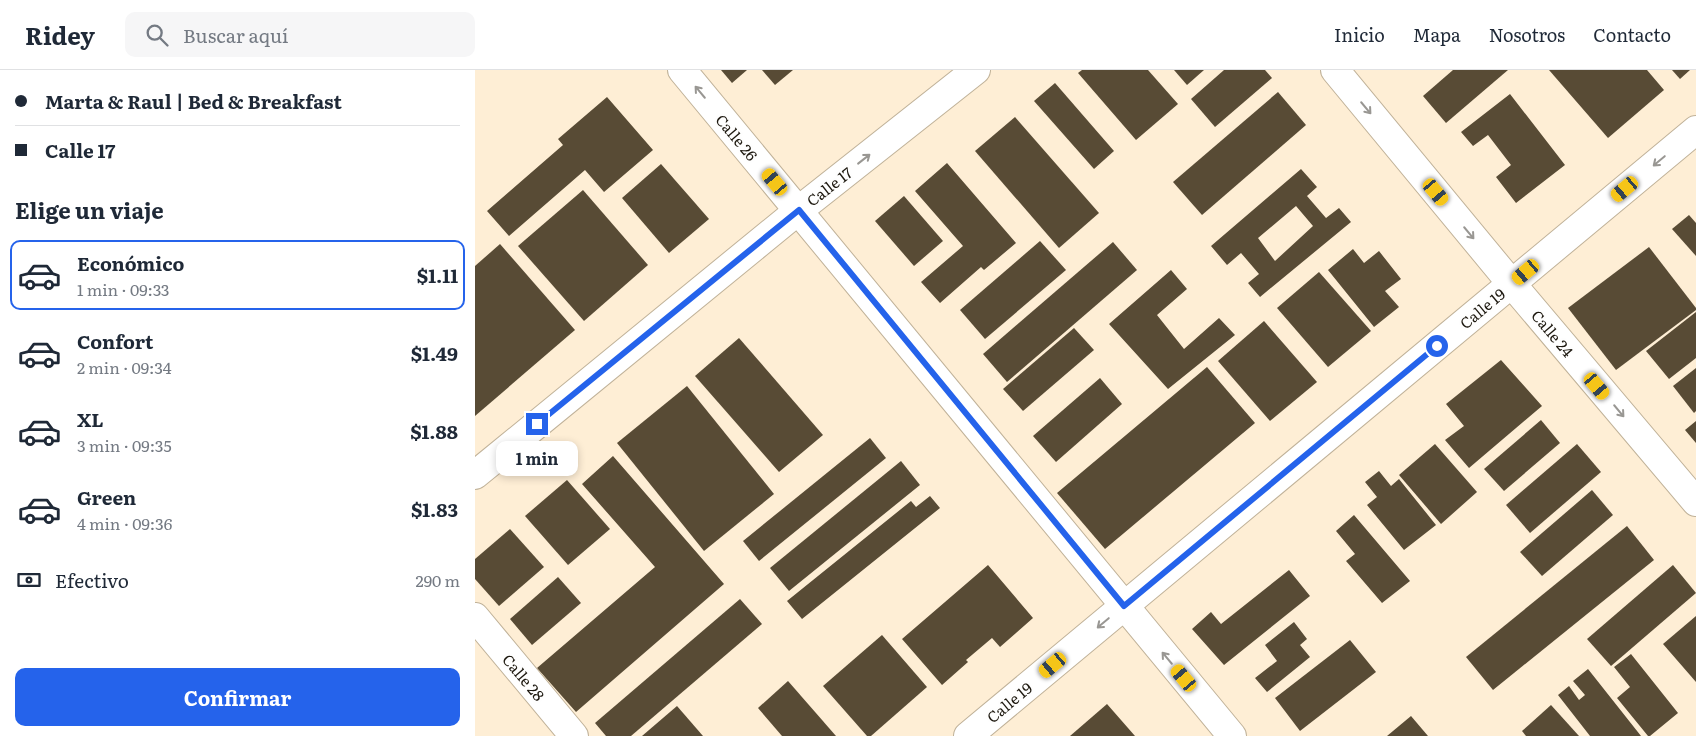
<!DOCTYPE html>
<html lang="es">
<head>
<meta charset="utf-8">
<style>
	:root { --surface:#fff; --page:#f6f6f7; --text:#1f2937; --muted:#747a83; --line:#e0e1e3; --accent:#2563eb }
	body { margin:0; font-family:Literata,serif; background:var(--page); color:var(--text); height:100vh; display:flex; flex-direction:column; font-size:19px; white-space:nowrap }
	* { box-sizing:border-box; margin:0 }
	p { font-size:16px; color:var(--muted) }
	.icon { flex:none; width:28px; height:28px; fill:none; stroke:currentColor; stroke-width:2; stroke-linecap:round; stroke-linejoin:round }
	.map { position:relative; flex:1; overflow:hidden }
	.drawer { display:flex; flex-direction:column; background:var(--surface); width:475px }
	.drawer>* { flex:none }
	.banner { display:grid; align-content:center; height:110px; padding:0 15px; background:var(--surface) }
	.end { position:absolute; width:22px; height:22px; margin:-11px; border:6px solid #2563eb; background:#fff; box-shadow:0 0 0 2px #fff }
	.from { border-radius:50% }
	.bubble { position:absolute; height:35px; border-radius:10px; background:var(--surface); box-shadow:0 2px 8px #0003; font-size:16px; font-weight:700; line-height:35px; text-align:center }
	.car { position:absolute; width:15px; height:30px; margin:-15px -8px; border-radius:6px; box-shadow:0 0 4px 1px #0007; background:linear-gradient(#f5c518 24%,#345 0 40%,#f5c518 0 76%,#345 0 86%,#f5c518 0) }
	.banner b { display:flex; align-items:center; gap:18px; height:48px; font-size:19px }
	.banner b+b { border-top:1px solid var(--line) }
	.banner i { width:12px; height:12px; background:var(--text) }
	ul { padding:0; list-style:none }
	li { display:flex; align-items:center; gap:15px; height:70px; margin:0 10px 8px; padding:0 5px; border:2px solid transparent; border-radius:10px }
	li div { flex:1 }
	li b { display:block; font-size:19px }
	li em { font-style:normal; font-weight:700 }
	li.current { border-color:var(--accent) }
	li>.icon { width:45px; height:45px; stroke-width:1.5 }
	h2 { padding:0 15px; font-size:22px; line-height:60px }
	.pay { display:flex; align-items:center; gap:12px; height:55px; padding:0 15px; font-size:19px }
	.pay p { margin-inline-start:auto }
	.primary-button { display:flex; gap:10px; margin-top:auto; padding:10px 15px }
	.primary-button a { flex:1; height:58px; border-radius:10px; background:var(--accent); color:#fff; font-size:20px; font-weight:700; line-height:58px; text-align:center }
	header { display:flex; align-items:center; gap:30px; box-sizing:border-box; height:70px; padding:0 25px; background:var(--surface); border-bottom:1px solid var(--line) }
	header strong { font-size:24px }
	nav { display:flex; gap:28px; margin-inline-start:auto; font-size:18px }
	.search { width:350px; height:45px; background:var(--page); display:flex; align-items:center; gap:12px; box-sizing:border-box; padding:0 18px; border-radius:10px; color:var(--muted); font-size:19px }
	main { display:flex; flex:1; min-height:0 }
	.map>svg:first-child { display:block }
	.building { fill:#584b35; fill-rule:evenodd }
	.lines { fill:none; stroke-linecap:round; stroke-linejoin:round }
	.minor-casing { stroke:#c0b299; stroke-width:30 }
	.tertiary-casing { stroke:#c0b299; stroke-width:30 }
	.minor { stroke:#fff; stroke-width:28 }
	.tertiary { stroke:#fff; stroke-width:28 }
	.oneway { stroke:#999793 }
	.route { stroke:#2563eb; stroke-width:6 }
	.labels { text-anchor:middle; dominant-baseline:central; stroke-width:5; stroke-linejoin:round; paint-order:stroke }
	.street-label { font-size:15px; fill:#1d180f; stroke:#fefefe }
</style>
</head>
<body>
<header>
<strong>Ridey</strong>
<div class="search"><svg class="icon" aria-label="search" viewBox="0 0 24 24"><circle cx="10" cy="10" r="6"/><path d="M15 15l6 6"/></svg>Buscar aquí</div>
<nav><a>Inicio</a><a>Mapa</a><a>Nosotros</a><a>Contacto</a></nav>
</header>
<main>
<section class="drawer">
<div class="banner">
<b><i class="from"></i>Marta &amp; Raul | Bed &amp; Breakfast</b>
<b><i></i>Calle 17</b>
</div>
<h2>Elige un viaje</h2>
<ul>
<li class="current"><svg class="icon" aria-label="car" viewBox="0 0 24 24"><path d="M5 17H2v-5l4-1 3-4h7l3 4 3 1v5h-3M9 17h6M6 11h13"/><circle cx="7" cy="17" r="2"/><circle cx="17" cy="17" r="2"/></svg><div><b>Económico</b><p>1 min · 09:33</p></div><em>$1.11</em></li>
<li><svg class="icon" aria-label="car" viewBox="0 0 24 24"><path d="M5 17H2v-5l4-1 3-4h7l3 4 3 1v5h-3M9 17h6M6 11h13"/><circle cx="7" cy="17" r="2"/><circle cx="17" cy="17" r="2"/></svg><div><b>Confort</b><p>2 min · 09:34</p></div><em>$1.49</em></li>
<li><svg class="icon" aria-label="car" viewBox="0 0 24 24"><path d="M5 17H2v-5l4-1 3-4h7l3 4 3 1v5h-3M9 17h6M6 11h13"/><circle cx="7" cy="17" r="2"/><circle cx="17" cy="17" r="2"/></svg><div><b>XL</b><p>3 min · 09:35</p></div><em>$1.88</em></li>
<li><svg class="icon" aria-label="car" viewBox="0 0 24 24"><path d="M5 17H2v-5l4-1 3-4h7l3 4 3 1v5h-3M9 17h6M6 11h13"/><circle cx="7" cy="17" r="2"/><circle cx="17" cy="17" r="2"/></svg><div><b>Green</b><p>4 min · 09:36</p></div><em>$1.83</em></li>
</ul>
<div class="pay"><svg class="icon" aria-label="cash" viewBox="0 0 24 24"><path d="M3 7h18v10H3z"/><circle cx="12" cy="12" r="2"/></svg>Efectivo<p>290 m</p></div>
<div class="primary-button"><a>Confirmar</a></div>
</section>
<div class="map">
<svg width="1221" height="666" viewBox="0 0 1221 666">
	<rect width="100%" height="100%" fill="#feeed5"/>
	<g class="building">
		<polygon points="246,0 272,0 257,13"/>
		<polygon points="287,0 318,0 300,15"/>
		<polygon points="607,0 673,0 703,34 661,70 603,3"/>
		<polygon points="699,0 729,0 712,15"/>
		<polygon points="749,0 790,0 797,8 740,57 716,29"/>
		<polygon points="978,0 1033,0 971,53 948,26"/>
		<polygon points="1074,0 1172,0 1189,20 1133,68"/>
		<polygon points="1197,0 1215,0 1205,9"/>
		<polygon points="580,13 639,81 619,99 559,31"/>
		<polygon points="803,22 831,55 727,145 698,112"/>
		<polygon points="1035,24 1090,95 1041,133 1021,107 1036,95 1013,65 998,76 986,62"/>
		<polygon points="132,27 178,80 129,122 110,100 34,166 12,141 88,75 83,69"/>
		<polygon points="540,47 624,143 584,178 500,81"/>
		<polygon points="472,93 541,173 509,200 506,197 465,233 446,212 488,176 440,121"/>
		<polygon points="186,94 234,149 194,183 147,128"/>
		<path d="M826 99 842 117 832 126 851 148 864 138 876 152 785 227 773 213 784 204 766 183 752 195 736 176ZM821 136 838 156 800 191 783 168Z"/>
		<polygon points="108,120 173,195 109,251 43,176"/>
		<polygon points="429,126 468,171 439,196 400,151"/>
		<polygon points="1214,145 1221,153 1221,186 1197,159"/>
		<polygon points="565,171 591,200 510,269 485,240"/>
		<polygon points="638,172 662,200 532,312 508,284"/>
		<polygon points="25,174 100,260 0,346 0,196"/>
		<polygon points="1174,177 1221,238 1221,240 1141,300 1093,238"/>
		<polygon points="878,179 889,193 904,181 926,209 910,221 924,237 899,257 853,200"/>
		<polygon points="696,200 712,219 682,245 709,279 744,248 760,265 693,319 634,254"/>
		<polygon points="844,202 896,261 853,297 802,238"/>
		<polygon points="1221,242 1221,288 1194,309 1171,281"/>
		<polygon points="789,251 842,312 795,351 743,291"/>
		<polygon points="599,258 619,280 548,341 528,319"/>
		<polygon points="264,268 348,365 304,402 220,306"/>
		<polygon points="1026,290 1067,336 994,398 970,370 989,356 971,334"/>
		<polygon points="732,297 780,353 630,479 582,423"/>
		<polygon points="1221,298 1221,341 1219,343 1198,316"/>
		<polygon points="625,308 647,334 581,392 558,366"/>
		<polygon points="212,316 299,424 229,481 142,373"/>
		<polygon points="1066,350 1085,373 1029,421 1009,399"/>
		<polygon points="1221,351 1221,373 1210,360"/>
		<polygon points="395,368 411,388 284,491 268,471"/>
		<polygon points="960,374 1002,422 966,454 924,405"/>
		<polygon points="1102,374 1126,402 1055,463 1031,435"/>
		<polygon points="138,386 249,514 101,642 62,598 180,497 107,414"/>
		<polygon points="426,391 445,415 314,521 295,498"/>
		<polygon points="904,401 916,416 924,409 961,455 929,480 892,435 902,427 890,412"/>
		<polygon points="92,410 135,459 93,495 50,446"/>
		<polygon points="1117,420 1138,445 1067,506 1045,482"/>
		<polygon points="455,426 465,438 327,549 312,531 436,431 441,437"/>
		<polygon points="879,445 935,511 907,533 871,491 880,484 861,461"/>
		<polygon points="1152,456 1179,490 1018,620 991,587"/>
		<polygon points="35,459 69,497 24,536 0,509 0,489"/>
		<polygon points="513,495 558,548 525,577 517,568 491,590 493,592 467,615 427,569"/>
		<polygon points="1198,495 1221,523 1136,596 1112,569"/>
		<polygon points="814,500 835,526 749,595 717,559 736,542 746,554"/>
		<polygon points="83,507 106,533 57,575 35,549"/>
		<polygon points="265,529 287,554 156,666 131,666 120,653"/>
		<polygon points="1221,546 1221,612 1188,574"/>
		<polygon points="819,552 832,569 825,575 835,587 792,622 780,608 802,591 790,575"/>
		<polygon points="407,565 452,617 396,666 392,666 348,616"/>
		<polygon points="875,570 901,602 825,661 800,628"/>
		<polygon points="1156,584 1203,643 1175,666 1173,666 1142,628 1155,617 1139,597"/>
		<polygon points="1113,599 1166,666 1115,666 1083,625 1094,616 1104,630 1110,625 1098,611"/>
		<polygon points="313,611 361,666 307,666 283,638"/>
		<polygon points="632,634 660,666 595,666"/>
		<polygon points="1076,635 1104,666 1051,666 1047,661"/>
		<polygon points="202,636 228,666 167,666"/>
		<polygon points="936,646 953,666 912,666"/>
	</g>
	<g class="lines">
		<g class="minor-casing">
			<g id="minor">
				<polyline points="0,405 324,140"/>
				<polyline points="0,547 99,666"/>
				<polyline points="493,666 1221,60"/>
			</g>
		</g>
		<g class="tertiary-casing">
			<g id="tertiary">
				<polyline points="207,0 757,666"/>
				<polyline points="860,0 1036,213 1221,432"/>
				<polyline points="324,140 501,0"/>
			</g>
		</g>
		<use href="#minor" class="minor"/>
		<use href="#tertiary" class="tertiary"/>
	</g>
	<defs><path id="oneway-shaft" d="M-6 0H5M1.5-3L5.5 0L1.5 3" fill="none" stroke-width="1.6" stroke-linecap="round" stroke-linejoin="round" transform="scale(1.25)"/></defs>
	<g class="oneway">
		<use href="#oneway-shaft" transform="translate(225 22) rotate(-130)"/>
		<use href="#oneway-shaft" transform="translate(891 38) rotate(50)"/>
		<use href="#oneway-shaft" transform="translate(389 89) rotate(-38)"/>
		<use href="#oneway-shaft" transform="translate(1184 91) rotate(140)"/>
		<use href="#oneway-shaft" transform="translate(994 163) rotate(50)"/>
		<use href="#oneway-shaft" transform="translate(1144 341) rotate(50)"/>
		<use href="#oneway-shaft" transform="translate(628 553) rotate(140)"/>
		<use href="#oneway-shaft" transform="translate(692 588) rotate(-130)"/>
	</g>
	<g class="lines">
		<polyline class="route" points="62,354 324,140 649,536 962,276"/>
	</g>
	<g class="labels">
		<g class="street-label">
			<text transform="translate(262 67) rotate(50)">Calle 26</text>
			<text transform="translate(354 116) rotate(-38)">Calle 17</text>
			<text transform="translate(1007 238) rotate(-40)">Calle 19</text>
			<text transform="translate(1078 263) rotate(50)">Calle 24</text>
			<text transform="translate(49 607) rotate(50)">Calle 28</text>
			<text transform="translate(534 632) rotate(-40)">Calle 19</text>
		</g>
	</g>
</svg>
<i class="end from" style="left:962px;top:276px"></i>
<i class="end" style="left:62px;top:354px"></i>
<div class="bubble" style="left:21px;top:371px;width:82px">1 min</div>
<i class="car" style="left:300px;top:112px;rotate:320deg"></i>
<i class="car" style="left:1150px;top:119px;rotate:230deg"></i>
<i class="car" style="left:961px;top:122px;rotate:140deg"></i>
<i class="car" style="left:1051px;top:202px;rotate:230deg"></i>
<i class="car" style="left:1122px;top:316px;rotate:140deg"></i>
<i class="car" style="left:578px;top:595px;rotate:230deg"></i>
<i class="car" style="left:709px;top:608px;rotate:320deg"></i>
</div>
</main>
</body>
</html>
